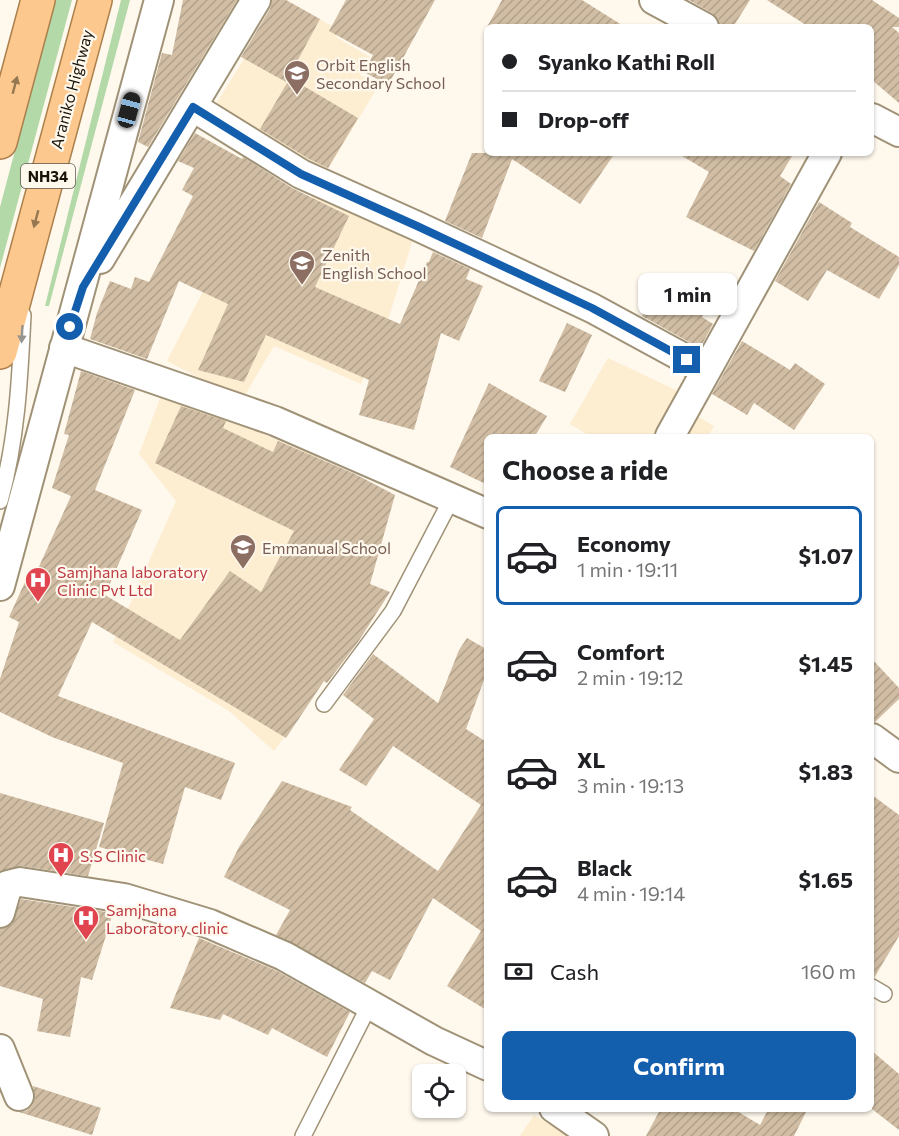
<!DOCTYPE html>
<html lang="en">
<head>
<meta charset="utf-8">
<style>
	:root { --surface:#fff; --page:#f2f2f2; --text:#202124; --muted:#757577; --line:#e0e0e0; --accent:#145eae }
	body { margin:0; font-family:Commissioner,sans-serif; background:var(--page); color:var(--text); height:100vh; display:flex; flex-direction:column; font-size:22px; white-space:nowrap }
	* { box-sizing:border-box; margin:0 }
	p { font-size:20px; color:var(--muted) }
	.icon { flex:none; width:33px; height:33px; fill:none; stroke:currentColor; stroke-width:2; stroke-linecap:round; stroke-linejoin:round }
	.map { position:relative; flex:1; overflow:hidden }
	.drawer { position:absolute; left:484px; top:434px; width:390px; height:678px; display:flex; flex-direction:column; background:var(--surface); border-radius:9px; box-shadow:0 2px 4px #0004 }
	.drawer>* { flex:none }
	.hud { position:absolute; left:484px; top:24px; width:390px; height:132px; border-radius:9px; box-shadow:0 2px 4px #0004; display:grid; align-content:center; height:132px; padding:0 18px; background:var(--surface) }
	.controls { position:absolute; left:412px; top:1064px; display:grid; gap:12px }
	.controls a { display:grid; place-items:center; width:54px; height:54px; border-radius:9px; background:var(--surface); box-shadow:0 2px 4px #0004; font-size:30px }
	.end { position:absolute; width:27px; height:27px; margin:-14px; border:8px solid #145eae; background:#fff; box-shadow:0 0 0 3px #fff }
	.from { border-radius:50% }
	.bubble { position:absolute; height:42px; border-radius:9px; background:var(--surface); box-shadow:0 2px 4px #0004; font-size:20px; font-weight:700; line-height:42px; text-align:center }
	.car { position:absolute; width:18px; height:36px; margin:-18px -9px; border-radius:8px; box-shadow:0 0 4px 2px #0007; background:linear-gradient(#222 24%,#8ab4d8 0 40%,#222 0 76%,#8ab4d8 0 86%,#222 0) }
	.hud b { display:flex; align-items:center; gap:21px; height:57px; font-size:22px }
	.hud b+b { border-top:2px solid var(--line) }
	.hud i { width:15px; height:15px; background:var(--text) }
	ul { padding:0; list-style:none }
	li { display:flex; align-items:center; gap:18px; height:99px; margin:0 12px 9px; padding:0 6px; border:3px solid transparent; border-radius:9px }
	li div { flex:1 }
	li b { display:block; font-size:22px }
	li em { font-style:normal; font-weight:700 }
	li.current { border-color:var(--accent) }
	li>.icon { width:54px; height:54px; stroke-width:1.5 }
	h2 { padding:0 18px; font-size:27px; line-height:72px }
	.pay { display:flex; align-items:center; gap:15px; height:66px; padding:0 18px; font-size:22px }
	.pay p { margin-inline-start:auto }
	.button { display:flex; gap:12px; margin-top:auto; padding:12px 18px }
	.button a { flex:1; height:69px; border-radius:9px; background:var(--accent); color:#fff; font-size:24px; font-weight:700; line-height:69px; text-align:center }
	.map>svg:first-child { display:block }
	.built { fill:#fdeed2 }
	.grass { fill:#b3d9a9 }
	.building { fill:url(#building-hatch) }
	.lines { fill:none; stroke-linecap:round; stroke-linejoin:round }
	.service-casing { stroke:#a09277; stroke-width:18 }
	.minor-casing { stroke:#a09277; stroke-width:32 }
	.trunk-casing { stroke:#ac804d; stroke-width:36 }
	.service { stroke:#fff; stroke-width:15 }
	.minor { stroke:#fff; stroke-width:28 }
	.trunk { stroke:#fcc88e; stroke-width:33 }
	.oneway { fill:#957752 }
	.oneway2 { fill:#979590 }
	.route { stroke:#145eae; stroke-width:8 }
	.labels { text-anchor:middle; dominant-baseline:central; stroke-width:4.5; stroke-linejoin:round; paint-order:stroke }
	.shield { fill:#fef8ed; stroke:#5d584d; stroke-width:1.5 }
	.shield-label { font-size:15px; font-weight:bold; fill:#181309 }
	.education-label { font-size:16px; fill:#785e54; stroke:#fef8ed; text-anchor:start }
	.street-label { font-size:16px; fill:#181309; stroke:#fef8ed }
	.health-label { font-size:16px; fill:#be3a42; stroke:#fef8ed; text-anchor:start }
</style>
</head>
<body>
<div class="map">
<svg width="899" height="1136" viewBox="0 0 899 1136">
	<defs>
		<pattern id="building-hatch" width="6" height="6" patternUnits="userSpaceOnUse" patternTransform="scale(1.5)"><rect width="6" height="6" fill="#d0bda3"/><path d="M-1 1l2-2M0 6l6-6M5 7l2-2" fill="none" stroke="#b2a28b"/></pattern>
	</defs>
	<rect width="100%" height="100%" fill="#fef8ed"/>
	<g class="built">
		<polygon points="277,0 286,0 339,30 336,37 370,57 360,75 379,85 325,174 214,107 244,59"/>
		<polygon points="316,189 417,226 389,317 361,384 274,346 242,400 167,361 232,235 280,256"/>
		<polygon points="608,358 682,393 692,413 714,426 708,436 590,436 570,424"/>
		<polygon points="162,393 319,457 291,528 351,553 303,712 274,751 229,711 113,642 176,501 139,454"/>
		<polygon points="534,1115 569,1136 520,1136"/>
	</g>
	<g class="grass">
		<polygon points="55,0 72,0 0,268 0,207"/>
		<polygon points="121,0 130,0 49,306 45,306"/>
	</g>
	<g class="building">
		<polygon points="183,0 237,0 148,147 138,142 162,53 172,55"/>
		<polygon points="272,0 286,0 320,19 286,82 241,57 270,9"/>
		<polygon points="346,0 435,0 388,85 364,72 373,55 329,31"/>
		<polygon points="502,0 582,0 625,27 487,27"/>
		<polygon points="689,0 750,0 733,27 720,27 718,19 712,13"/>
		<polygon points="767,0 872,0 899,18 899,27 892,27 899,33 899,103 872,80 872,27 809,27"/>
		<polygon points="290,78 358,118 328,168 309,159 260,129"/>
		<polygon points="195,133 242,159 243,157 292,188 349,216 315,287 400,324 427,262 429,262 433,252 470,269 466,279 483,286 459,341 441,333 414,430 359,415 369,380 266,335 244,382 198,370 228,304 179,281 147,359 90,339 97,313 110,281 131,289 135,277 149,282 193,196 182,190 194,168 178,161"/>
		<polygon points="472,153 615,153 580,204 512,159 482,238 445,221"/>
		<polygon points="677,153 794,153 780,176 791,184 754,251 686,217 709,172"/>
		<polygon points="819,202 852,223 850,227 899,257 899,265 879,299 827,270 808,301 775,281"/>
		<polygon points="662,273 712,297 702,317 713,324 700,348 642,316"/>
		<polygon points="567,323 592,335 565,392 539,381"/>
		<polygon points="742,341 790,370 795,363 825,384 794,430 754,403 747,415 712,394"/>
		<polygon points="81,371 135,390 95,490 142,510 105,595 180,640 230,571 261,592 294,531 155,463 181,406 226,421 223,428 273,452 278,441 355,474 395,495 370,584 390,592 358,642 327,683 324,681 286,738 92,622 58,696 235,763 221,800 185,787 163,864 99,847 123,763 52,737 0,712 0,679 19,622 9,617 31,569 37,571 71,496 52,488 69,435 64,434"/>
		<polygon points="489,383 547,416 535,436 488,436 488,485 450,467"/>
		<polygon points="467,638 488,650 488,669 466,729 488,743 488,1011 447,986 481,931 433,898 390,980 372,971 365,983 276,935 290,910 224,877 239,847 282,781 352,807 350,810 438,871 481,805 393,746 366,786 339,770 374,719 343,695 373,654 438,703 459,650"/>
		<polygon points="872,659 899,688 899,699 875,722 872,722"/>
		<polygon points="0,793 104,823 88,876 22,866 0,871"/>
		<polygon points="872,795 899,815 899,936 874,978 872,977"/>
		<polygon points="21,899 113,913 92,980 81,977 70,1037 37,1031 43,999 0,986 0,929 12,924"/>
		<polygon points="199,938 277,971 350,1012 327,1057 272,1028 268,1035 223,1014 220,1020 170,1008"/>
		<polygon points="872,1051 899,1074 899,1130 872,1109"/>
		<polygon points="33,1086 101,1108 92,1135 19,1112 26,1111 32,1106 35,1098"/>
		<polygon points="661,1108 732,1108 760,1125 769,1108 808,1108 794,1136 646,1136"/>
	</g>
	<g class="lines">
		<g class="service-casing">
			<g id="service">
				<path d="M0 501C17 440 20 378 23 315"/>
				<polyline points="324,704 393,611 452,498"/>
				<polyline points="872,987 884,994"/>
				<polyline points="303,1136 370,1004"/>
			</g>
		</g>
		<g class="minor-casing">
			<g id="minor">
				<polyline points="654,0 704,27"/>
				<polyline points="193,107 301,174 417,226 592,308 706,370"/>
				<polyline points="872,118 899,132"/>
				<polyline points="100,259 256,0"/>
				<polyline points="64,348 275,421 488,514"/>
				<polyline points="670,436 827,153"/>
				<path d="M0 586C52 390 107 196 159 0"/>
				<polyline points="872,738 899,758"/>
				<polyline points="0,913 8,885 20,882 124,898 210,924 284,956 434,1041 488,1066"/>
				<polyline points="0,1049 19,1096"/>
				<polyline points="554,1108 594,1136"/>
			</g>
		</g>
		<g class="trunk-casing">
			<g id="trunk">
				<polyline points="0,142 38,0"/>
				<polyline points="0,352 95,0"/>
			</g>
		</g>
		<use href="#service" class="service"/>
		<use href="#minor" class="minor"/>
		<use href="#trunk" class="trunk"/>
	</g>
	<defs><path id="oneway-solid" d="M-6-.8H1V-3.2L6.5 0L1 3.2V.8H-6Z" transform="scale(1.5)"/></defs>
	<g class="oneway">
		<use href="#oneway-solid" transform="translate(15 85) rotate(-75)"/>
		<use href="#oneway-solid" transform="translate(36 219) rotate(105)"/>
	</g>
	<use class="oneway2" href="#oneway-solid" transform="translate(22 334) rotate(93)"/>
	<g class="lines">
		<polyline class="route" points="70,327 83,287 193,107 301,174 417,226 592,308 687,360"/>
	</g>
	<defs>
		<g id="school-pin" transform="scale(1.35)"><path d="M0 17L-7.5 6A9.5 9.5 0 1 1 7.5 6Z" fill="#8d6e63" stroke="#fef8ed"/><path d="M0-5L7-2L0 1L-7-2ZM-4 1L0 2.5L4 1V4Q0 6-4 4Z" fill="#fff"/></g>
		<g id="hospital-pin" transform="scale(1.35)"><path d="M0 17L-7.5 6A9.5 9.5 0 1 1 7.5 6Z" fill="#e0444e" stroke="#fef8ed"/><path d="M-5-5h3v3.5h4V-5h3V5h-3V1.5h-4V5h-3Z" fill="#fff"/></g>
	</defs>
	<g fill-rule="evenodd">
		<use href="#school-pin" x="297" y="73"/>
		<use href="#school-pin" x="302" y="263"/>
		<use href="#school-pin" x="243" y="547"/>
		<use href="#hospital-pin" x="38" y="580"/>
		<use href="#hospital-pin" x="61" y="855"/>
		<use href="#hospital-pin" x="86" y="918"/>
	</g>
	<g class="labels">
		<rect class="shield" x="21" y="164" width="54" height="24" rx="4.5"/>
		<g class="shield-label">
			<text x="48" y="176">NH34</text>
		</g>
		<g class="education-label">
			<text x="316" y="64">Orbit English<tspan x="316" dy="18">Secondary School</tspan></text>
			<text x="322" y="254">Zenith<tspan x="322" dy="18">English School</tspan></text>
			<text x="262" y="547">Emmanual School</text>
		</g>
		<g class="street-label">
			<text transform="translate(71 89) rotate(-75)">Araniko Highway</text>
		</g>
		<g class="health-label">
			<text x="57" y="571">Samjhana laboratory<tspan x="57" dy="18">Clinic Pvt Ltd</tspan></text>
			<text x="80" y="855">S.S Clinic</text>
			<text x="106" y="909">Samjhana<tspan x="106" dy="18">Laboratory clinic</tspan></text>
		</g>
	</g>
</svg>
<div class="controls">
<a><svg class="icon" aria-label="locate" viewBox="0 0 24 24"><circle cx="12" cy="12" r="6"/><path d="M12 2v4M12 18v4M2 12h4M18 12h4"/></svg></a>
</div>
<i class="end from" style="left:70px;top:327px"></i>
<i class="end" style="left:687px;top:360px"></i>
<div class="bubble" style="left:638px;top:273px;width:99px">1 min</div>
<i class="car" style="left:129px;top:110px;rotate:15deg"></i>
<div class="hud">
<b><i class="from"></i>Syanko Kathi Roll</b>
<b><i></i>Drop-off</b>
</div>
<section class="drawer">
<h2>Choose a ride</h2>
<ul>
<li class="current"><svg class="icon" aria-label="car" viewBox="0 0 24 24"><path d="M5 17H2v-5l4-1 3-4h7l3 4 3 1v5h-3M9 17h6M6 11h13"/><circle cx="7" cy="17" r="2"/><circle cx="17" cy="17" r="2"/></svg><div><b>Economy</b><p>1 min · 19:11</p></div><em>$1.07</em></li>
<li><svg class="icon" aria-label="car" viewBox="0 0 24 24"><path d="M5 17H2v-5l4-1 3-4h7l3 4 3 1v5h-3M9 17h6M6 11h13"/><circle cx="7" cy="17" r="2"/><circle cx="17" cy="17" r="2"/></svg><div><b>Comfort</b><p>2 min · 19:12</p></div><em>$1.45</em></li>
<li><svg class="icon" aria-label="car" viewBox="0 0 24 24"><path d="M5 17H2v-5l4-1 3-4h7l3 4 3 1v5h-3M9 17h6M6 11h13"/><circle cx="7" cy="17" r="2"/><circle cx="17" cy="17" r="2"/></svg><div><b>XL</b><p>3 min · 19:13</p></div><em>$1.83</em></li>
<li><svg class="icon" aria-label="car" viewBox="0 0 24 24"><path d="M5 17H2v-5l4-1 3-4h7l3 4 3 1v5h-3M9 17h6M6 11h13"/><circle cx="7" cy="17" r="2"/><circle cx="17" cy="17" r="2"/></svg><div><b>Black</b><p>4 min · 19:14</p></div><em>$1.65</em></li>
</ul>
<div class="pay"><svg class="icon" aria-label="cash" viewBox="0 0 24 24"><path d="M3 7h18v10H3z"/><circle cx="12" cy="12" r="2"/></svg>Cash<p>160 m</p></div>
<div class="button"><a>Confirm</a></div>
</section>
</div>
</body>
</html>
